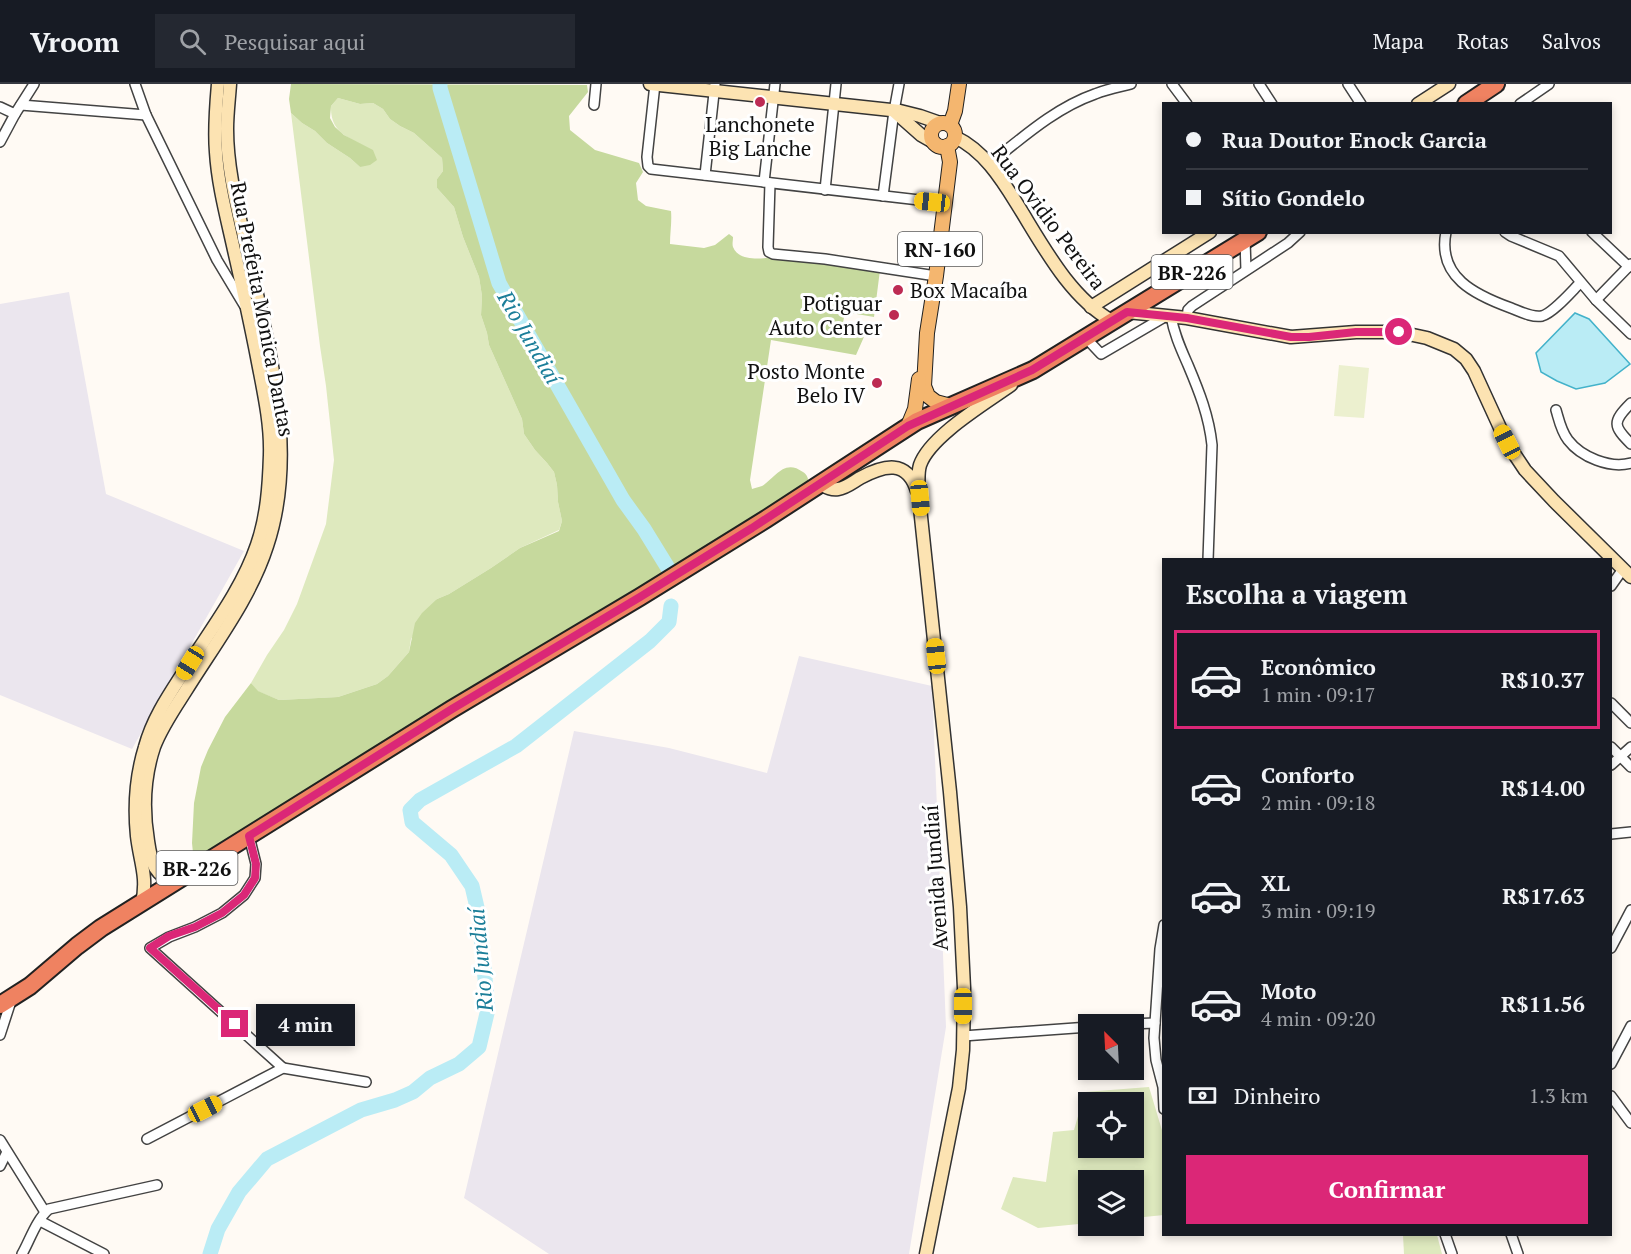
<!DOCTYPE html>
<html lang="pt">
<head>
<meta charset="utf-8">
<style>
	:root { --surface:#171b24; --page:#242831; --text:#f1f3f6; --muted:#9ea1a6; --line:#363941; --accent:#db2777 }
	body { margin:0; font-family:"PT Serif",serif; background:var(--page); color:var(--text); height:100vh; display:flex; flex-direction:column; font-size:22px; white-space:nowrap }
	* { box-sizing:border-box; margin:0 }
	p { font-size:20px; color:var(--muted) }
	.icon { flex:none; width:33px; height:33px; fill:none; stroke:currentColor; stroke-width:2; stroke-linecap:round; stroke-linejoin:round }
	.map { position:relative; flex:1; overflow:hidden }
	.sheet { position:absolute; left:1162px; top:474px; width:450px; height:678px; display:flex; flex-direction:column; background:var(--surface); border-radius:0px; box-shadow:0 3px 9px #0003 }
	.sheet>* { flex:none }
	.hud { position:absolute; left:1162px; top:18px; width:450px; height:132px; border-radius:0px; box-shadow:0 3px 9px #0003; display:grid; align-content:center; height:132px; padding:0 24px; background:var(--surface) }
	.needle { width:39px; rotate:336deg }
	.controls { position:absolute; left:1078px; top:930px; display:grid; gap:12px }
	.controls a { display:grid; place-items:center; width:66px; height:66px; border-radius:0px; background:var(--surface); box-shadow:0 3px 9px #0003; font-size:30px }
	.end { position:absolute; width:27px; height:27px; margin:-14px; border:8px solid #db2777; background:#fff; box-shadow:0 0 0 3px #fff }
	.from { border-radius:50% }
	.bubble { position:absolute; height:42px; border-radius:0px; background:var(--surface); box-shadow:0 3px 9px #0003; font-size:20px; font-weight:700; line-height:42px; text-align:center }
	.car { position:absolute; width:18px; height:36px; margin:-18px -9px; border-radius:8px; box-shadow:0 0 4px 2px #0007; background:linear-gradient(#f5c518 24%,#345 0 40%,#f5c518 0 76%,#345 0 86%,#f5c518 0) }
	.hud b { display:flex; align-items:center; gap:21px; height:57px; font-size:22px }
	.hud b+b { border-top:2px solid var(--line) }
	.hud i { width:15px; height:15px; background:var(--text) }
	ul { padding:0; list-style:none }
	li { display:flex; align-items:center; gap:18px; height:99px; margin:0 12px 9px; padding:0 12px; border:3px solid transparent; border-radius:0px }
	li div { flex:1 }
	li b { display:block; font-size:22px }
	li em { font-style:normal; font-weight:700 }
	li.on { border-color:var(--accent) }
	li>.icon { width:54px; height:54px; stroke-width:1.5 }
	h2 { padding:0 24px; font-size:27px; line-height:72px }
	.pay { display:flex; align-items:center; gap:15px; height:66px; padding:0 24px; font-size:22px }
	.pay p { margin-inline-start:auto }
	.cta { display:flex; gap:12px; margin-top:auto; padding:12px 24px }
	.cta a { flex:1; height:69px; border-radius:0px; background:var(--accent); color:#fff; font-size:24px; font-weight:700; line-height:69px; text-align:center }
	header { display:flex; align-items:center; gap:36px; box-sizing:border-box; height:84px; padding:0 30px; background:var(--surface); border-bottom:2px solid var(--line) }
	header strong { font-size:28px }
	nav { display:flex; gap:33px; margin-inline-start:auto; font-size:21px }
	.search { width:420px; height:54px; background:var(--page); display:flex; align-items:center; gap:15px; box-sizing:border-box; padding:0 21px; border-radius:0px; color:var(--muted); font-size:22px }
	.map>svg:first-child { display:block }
	.industrial { fill:#ebe6ee }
	.green { fill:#dee9be; fill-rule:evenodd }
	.forest { fill:#c6d99d }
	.pitch { fill:#ecf0cf }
	.water { fill:#baecf5; stroke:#43b2ca; stroke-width:1.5 }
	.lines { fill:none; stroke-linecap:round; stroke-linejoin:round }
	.river { stroke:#baecf5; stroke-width:15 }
	.street-casing { stroke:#434343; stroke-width:12 }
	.secondary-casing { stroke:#323232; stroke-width:15 }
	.primary-casing { stroke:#212121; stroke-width:16 }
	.highway-casing { stroke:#212121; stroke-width:20 }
	.street { stroke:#fff; stroke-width:9 }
	.secondary { stroke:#fce3b2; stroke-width:12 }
	.primary { stroke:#f4b66f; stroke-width:14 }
	.highway { stroke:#ef8261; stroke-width:16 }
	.route { stroke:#db2777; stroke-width:8 }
	.poi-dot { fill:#bd2b53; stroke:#fff; stroke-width:2 }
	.labels { text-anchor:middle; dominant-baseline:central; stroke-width:6; stroke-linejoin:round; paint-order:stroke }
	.shield { fill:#fff; stroke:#585858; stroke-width:1.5 }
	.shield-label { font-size:20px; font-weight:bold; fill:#101010 }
	.poi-label { font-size:21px; fill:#101010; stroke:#fff; text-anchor:end }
	.street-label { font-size:21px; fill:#101010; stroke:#fff }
	.water-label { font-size:22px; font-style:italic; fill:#1b7e99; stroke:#fff }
</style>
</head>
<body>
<header>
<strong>Vroom</strong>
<div class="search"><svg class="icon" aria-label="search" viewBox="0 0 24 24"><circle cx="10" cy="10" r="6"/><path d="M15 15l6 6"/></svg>Pesquisar aqui</div>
<nav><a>Mapa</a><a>Rotas</a><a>Salvos</a></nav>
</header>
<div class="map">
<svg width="1631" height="1170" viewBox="0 0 1631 1170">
	<rect width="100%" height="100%" fill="#fffaf4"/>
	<g class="industrial">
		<polygon points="69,208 106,410 244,467 132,665 0,611 0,220"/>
		<polygon points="799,572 932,602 946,943 909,1170 549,1170 464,1114 574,647 669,664 767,689"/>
	</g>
	<g class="green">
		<path d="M338 14 360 20 373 19 383 25 390 35 400 42 414 49 442 74 443 87 437 95V104L454 123 463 153 479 193 482 212 481 231 487 249 489 261 522 335 524 350 535 366 547 379 554 388 557 401 558 418 562 437 559 446 520 464 491 484 449 510 437 515 411 555 409 568 388 592 377 600 338 613 279 616 257 607 251 599 267 571 284 546 297 520 326 440 334 376 326 302 320 262 291 29 302 39 315 47 327 59 350 74 360 83 373 67C352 54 330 51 331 22Z"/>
		<path d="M1149 1003 1164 1053V1131L1134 1134V1096H1089V1139L1038 1144 1001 1125 1013 1093 1046 1098 1053 1048 1074 1046 1085 1008ZM1134 1018V1064H1089V1018Z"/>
		<polygon points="1403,1151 1437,1151 1442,1170 1404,1170"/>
	</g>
	<path class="forest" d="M291 0 587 1 588 8 569 32 570 46 595 66 639 79 643 88 636 99 638 116 646 122 671 127C672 138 670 149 670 160L704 164 715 161 729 150 733 153C733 157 732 160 733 163 739 179 768 175 780 171L880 186 874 233 845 228 843 239 867 246 856 271 771 256 750 396 752 405C755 404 759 403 762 402 775 394 784 374 803 388 809 392 809 398 808 405L203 786 193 769 192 759 194 719 201 683 208 666 225 633 251 599 258 607 279 616 338 613 377 600 388 592 409 568 415 539 422 529 437 515 449 510 491 484 520 464 559 447 562 437 558 418 557 401 554 388 547 379 535 366 524 350 522 335 489 261 487 249 481 231 482 212 479 193 463 153 454 123 437 104V95L443 87 442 74 414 49 400 42 390 35 383 25 373 19 360 20 338 14 331 22 330 34 335 43 344 51 373 66 377 76 370 81 360 83 350 74 327 59 315 47 302 39 291 29 289 15Z"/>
	<polygon class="pitch" points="1339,281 1369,284 1364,334 1334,332"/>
	<polygon class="water" points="1575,229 1589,235 1630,280 1605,299 1576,305 1557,297 1541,288 1536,269"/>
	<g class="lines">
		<g class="river">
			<polyline points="440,0 440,4 499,199 623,416 644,445 668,484"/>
			<polyline points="210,1170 218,1145 239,1108 267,1075 361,1026 395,1016 413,1008 430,994 459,980 479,963 488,925 479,832 472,802 451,771 412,738 410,726 420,716 516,662 650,557 669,538 671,522"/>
		</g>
		<g class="street-casing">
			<g id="street">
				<polyline points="135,0 146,31 217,176 244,221"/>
				<polyline points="655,0 647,73 648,82 651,85 945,119"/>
				<polyline points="1172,0 1187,20"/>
				<polyline points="1259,0 1272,20"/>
				<polyline points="1348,0 1361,20"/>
				<polyline points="1520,20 1549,0"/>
				<polyline points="21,21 146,31"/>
				<polyline points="594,21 596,0"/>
				<polyline points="0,23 15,30"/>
				<polyline points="0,58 15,30 34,0"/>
				<path d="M989 80C1022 54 1055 24 1095 10 1107 5 1119 3 1131 0"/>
				<polyline points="705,91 715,0"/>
				<polyline points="764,98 775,0"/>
				<polyline points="770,99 768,163 769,168 773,170 825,175 936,192"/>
				<polyline points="825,106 836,0"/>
				<polyline points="883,112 894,27 899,0"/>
				<path d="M1446 148C1437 193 1475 211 1511 224 1519 227 1532 234 1542 232 1553 229 1571 208 1580 199"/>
				<polyline points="1505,148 1511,152 1559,172 1596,216 1631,250"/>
				<polyline points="1592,148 1629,183"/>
				<polyline points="1245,157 1246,186"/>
				<polyline points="1596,216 1631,180"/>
				<path d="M1171 232C1174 250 1181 265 1188 281 1199 307 1209 332 1212 361L1208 476"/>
				<polyline points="1187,234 1188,226 1192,222 1288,159 1300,148"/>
				<polyline points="1085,253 1101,270 1166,232"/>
				<path d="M1631 319C1612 338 1613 342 1631 360"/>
				<path d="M1556 326C1559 336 1561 347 1568 356 1581 373 1610 385 1631 379"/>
				<polyline points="1611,502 1623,485"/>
				<polyline points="1611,619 1631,639"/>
				<polyline points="1611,663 1631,683"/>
				<polyline points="1611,681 1631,663"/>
				<polyline points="1611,750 1631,748"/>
				<polyline points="249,752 256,780 255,794 244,811 222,829 195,843 169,853 150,864 283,984"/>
				<polyline points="1164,841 1160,865 1154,954 1156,976 1163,1003 1164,1025"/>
				<polyline points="1611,864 1631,826"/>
				<polyline points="1130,940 1155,939"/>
				<polyline points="0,951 12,914"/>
				<polyline points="963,952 1089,943"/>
				<polyline points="1611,980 1631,942"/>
				<polyline points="1611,1012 1631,1039"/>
				<polyline points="147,1055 283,984 366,998"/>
				<polyline points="0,1056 45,1128"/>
				<polyline points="0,1082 7,1068"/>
				<polyline points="40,1137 104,1170"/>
				<polyline points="1445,1150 1452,1170"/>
				<polyline points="1511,1150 1518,1170"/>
				<path d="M22 1170C30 1156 36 1136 49 1125L157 1101"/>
			</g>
		</g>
		<g class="secondary-casing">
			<g id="secondary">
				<polyline points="650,0 900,27 920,32 940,39"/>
				<polyline points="1418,20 1449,0"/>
				<polyline points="895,28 921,51 935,59"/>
				<path d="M955 53C983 66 1001 94 1017 120 1042 160 1069 213 1112 237"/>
				<polyline points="1091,223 1210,148"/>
				<polyline points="1127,228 1187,234 1291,253 1356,248 1399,248 1427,254 1454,265 1466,275 1474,287 1507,359 1525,386 1554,417 1631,493"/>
				<path d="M820 400C826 403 831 406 838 405 846 404 853 398 860 394 884 381 907 375 917 407"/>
				<path d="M177 797C154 793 151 778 148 757 143 727 144 693 154 663 161 644 174 625 185 608 214 561 250 515 267 462 301 360 264 249 243 148 235 115 227 80 227 45 227 30 229 15 230 0"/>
				<path d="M142 819C148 793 140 778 137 752 134 722 136 692 145 663 153 633 171 608 187 583 212 544 242 505 257 461 267 432 269 402 270 371 271 338 263 305 257 273 250 237 242 201 234 166 227 134 218 101 216 68 214 45 216 23 218 0"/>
				<path d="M926 1170 959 1004 963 966 964 904 960 823 950 708 919 414C919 404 917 391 920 381 930 352 986 319 1011 301"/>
			</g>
		</g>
		<g class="primary-casing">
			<g id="primary">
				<circle cx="943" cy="51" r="12"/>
				<polyline points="950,41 955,27 959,0"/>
				<polyline points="947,62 950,78 936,192 927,249 924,302 928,312 936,318 951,322"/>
				<polyline points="908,342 915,325 919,295"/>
			</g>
		</g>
		<g class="highway-casing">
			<g id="highway">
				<polyline points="1466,20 1496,0"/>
				<polyline points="0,921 30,902 77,862 101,844 452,625 640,513 766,435 903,346 917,337 1033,286 1258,148"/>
			</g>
		</g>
		<use href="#street" class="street"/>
		<use href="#secondary" class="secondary"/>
		<use href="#primary" class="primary"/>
		<use href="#highway" class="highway"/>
	</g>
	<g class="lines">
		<polyline class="route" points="235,940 150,864 169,852 195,843 222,829 244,811 255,794 256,780 249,752 452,625 640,513 752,444 908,342 1032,286 1127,228 1187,234 1291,253 1309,253 1356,248 1399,248"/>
	</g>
	<g class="poi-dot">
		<circle cx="760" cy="18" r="6"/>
		<circle cx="898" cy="206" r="6"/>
		<circle cx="894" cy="231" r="6"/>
		<circle cx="877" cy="299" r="6"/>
	</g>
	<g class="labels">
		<g class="shield">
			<rect x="898" y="148" width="84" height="34" rx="4.5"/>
			<rect x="1151.5" y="171" width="81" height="34" rx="4.5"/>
			<rect x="156.5" y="767" width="81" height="34" rx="4.5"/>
		</g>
		<g class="shield-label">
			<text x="940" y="165">RN-160</text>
			<text x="1192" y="188">BR-226</text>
			<text x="197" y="784">BR-226</text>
		</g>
		<g class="poi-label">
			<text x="760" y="40" text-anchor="middle">Lanchonete<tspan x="760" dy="24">Big Lanche</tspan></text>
			<text x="910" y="206" text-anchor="start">Box Macaíba</text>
			<text x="882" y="219">Potiguar<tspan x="882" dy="24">Auto Center</tspan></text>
			<text x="865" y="287">Posto Monte<tspan x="865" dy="24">Belo IV</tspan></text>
		</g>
		<g class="street-label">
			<text transform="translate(1049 133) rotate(53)">Rua Ovidio Pereira</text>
			<text transform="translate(263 225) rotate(79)">Rua Prefeita Monica Dantas</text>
			<text transform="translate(935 794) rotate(-94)">Avenida Jundiaí</text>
		</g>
		<g class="water-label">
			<text transform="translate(530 253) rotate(60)">Rio Jundiaí</text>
			<text transform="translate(480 876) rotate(-95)">Rio Jundiaí</text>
		</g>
	</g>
</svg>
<div class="controls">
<a><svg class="needle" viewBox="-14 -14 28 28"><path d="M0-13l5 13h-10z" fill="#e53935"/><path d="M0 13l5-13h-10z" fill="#9ea1a6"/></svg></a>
<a><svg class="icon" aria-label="locate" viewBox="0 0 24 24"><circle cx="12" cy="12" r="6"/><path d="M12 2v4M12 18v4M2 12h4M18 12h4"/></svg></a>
<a><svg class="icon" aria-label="layers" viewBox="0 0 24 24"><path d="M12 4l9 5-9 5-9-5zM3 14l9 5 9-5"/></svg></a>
</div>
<i class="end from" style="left:1399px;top:248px"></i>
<i class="end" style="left:235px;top:940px"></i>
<div class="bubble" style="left:256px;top:920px;width:99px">4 min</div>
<i class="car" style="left:932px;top:118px;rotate:276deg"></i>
<i class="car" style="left:1507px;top:358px;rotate:333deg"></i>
<i class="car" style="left:920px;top:414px;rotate:175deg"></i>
<i class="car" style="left:936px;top:572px;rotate:354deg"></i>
<i class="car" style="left:190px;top:579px;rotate:212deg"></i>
<i class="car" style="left:963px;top:922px;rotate:180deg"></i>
<i class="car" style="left:205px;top:1025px;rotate:63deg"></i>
<div class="hud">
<b><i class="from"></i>Rua Doutor Enock Garcia</b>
<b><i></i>Sítio Gondelo</b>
</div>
<section class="sheet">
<h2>Escolha a viagem</h2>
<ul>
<li class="on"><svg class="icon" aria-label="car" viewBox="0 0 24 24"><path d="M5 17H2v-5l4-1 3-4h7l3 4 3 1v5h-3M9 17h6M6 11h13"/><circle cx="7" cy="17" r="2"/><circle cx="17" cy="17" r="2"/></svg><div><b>Econômico</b><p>1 min · 09:17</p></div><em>R$10.37</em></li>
<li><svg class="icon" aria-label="car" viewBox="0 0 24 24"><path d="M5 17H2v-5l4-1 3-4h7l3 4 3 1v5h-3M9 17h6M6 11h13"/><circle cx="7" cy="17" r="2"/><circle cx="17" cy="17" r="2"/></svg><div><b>Conforto</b><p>2 min · 09:18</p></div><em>R$14.00</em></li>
<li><svg class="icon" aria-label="car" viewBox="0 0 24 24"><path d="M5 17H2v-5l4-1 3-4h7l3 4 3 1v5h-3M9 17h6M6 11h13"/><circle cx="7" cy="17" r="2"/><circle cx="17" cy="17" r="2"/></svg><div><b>XL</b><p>3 min · 09:19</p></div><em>R$17.63</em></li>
<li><svg class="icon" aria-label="car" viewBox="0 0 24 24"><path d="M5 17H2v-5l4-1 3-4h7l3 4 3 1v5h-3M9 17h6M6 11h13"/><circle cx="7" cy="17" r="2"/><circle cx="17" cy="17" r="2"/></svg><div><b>Moto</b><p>4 min · 09:20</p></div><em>R$11.56</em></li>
</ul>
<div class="pay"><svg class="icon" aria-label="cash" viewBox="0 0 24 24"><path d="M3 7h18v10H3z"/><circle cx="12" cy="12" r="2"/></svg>Dinheiro<p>1.3 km</p></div>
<div class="cta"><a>Confirmar</a></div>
</section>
</div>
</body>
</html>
